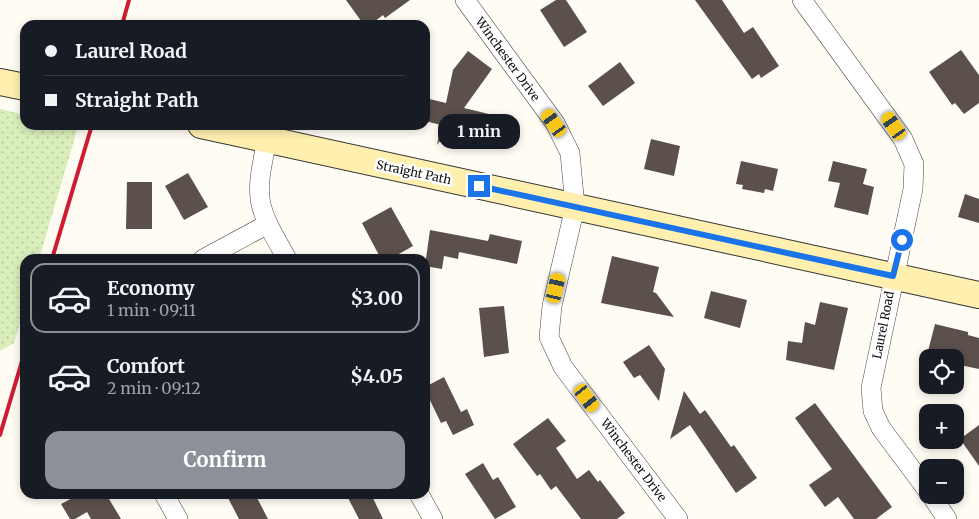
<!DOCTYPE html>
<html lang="en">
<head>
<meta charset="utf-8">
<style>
	:root { --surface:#171b24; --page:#242831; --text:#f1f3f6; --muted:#9ea1a6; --line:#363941; --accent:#8c9099 }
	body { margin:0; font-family:Merriweather,serif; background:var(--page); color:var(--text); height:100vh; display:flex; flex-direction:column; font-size:19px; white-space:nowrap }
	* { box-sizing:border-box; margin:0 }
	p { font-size:16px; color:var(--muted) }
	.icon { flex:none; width:28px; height:28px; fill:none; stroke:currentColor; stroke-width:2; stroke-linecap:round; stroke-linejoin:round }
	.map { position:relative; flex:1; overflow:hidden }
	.details { position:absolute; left:20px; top:254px; width:410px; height:245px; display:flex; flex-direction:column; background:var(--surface); border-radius:15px; box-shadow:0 2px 8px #0003 }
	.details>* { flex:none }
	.guide { position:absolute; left:20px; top:20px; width:410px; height:110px; border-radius:15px; box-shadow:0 2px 8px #0003; display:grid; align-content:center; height:110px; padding:0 25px; background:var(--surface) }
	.tools { position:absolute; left:919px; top:349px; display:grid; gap:10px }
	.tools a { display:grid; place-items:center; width:45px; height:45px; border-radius:10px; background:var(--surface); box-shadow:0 2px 8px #0003; font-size:25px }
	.end { position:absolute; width:22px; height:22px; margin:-11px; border:6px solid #1a73e8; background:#fff; box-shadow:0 0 0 2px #fff }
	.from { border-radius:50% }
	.bubble { position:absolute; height:35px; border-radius:15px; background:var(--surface); box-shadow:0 2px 8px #0003; font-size:16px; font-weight:700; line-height:35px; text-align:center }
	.car { position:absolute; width:15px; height:30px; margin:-15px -8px; border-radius:6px; box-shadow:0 0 4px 1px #0007; background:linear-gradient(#f5c518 24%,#345 0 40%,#f5c518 0 76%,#345 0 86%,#f5c518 0) }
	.guide b { display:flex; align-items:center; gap:18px; height:48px; font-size:19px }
	.guide b+b { border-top:1px solid var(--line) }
	.guide i { width:12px; height:12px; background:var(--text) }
	ul { padding:9px 0 0; list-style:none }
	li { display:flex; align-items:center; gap:15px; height:70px; margin:0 10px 8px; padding:0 15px; border:2px solid transparent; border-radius:15px }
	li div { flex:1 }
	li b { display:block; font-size:19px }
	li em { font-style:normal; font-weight:700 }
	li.on { border-color:var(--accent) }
	li>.icon { width:45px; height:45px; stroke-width:1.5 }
	.button { display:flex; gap:10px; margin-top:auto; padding:10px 25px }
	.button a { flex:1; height:58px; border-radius:15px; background:var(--accent); color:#fff; font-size:20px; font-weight:700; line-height:58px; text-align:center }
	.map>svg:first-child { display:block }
	.park { fill:url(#park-dots) }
	.building { fill:#5b504c }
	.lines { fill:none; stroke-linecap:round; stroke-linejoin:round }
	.minor-casing { stroke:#444; stroke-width:20 }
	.secondary-casing { stroke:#333; stroke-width:28 }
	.minor { stroke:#fff; stroke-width:19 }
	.secondary { stroke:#fff0af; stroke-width:26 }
	.rail { stroke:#ce1c32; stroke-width:4 }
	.route { stroke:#1a73e8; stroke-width:6 }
	.labels { text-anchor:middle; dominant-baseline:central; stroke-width:5; stroke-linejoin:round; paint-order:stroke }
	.street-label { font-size:12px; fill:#111; stroke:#fff }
</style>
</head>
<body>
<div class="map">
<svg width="979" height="519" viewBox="0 0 979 519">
	<defs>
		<pattern id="park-dots" width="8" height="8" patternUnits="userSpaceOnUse" patternTransform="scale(1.25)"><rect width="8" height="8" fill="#d9eeba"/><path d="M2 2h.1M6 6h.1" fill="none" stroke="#b9cb9f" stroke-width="1.8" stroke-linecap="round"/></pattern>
	</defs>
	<rect width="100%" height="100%" fill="#fffcf4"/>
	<polygon class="park" points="0,109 25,115 25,125 78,127 39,259 25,259 25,306 14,343 0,351"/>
	<g class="building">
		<polygon points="346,0 410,0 385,18 383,15 370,25 364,25"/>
		<polygon points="556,0 566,0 587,32 564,47 540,10"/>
		<polygon points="695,0 722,0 744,33 753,27 779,66 761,78 759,74 752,79"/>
		<polygon points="961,50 979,75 979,103 964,114 955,103 952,105 929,72"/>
		<polygon points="468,51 492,69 464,108 489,114 484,135 450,127 437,145 441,125 425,121 425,98 446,103 453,70"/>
		<polygon points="620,62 635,83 603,106 588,86"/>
		<polygon points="651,139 680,146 674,176 644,169"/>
		<polygon points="741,161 778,169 773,191 765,189 764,193 742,189 743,185 736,184"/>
		<polygon points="833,161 867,169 863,184 874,187 868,215 834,207 840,183 828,181"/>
		<polygon points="188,173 208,207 184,220 165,186"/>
		<polygon points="127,182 152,182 152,229 126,229"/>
		<polygon points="965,194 979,199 979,223 958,217"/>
		<polygon points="391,207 413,246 390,259 381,259 362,223"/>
		<polygon points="430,230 488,241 490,234 522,241 517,264 459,252 458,259 444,256 442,269 425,266"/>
		<polygon points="612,256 659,267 653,292 656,293 674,317 601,303"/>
		<polygon points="711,291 747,300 740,328 704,318"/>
		<polygon points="820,302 848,308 834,370 786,360 788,341 802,343 805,322 815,325"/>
		<polygon points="504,306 509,353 484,357 479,308"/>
		<polygon points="935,324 968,332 968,335 979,338 979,369 955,364 955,358 927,355"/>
		<polygon points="649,345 665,369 659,401 640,375 634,378 623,362"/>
		<polygon points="444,377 461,412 467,409 474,425 453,435 446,421 441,423 425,390 425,387"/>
		<polygon points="684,391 700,414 705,410 731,447 734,445 757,478 736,493 690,425 670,439"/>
		<polygon points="815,403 892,507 876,519 854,519 838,497 825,507 809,485 832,469 795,418"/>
		<polygon points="548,418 566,441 556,448 577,479 589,470 598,482 600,480 625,513 617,519 581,519 556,486 551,490 540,474 537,476 513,444"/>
		<polygon points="979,425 979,466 960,439"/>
		<polygon points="483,463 493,480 498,477 516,507 495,519 465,474"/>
		<polygon points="80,494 106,494 121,519 91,519 87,512 75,519 70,519 61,504"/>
		<polygon points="226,494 255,494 268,519 239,519"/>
		<polygon points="346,494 371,494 383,519 359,519"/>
	</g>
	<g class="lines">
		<g class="minor-casing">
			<g id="minor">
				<polyline points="465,0 555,123 570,153 575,207 552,306 549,337 563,367 678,519"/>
				<polyline points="802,0 903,139 914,164 913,189 871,388 873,411 881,428 928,491"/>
				<path d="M267 140C254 201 256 204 287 259"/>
				<polyline points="203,259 268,224"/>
				<polyline points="164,494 178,519"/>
				<polyline points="419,494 433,519"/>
				<polyline points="931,495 947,519"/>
			</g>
		</g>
		<g class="secondary-casing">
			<g id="secondary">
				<polyline points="0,82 25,87"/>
				<polyline points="201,125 979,295"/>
			</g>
		</g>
		<use href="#minor" class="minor"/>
		<use href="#secondary" class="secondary"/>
		<g class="rail">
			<polyline points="122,25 129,0"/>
			<polyline points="52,259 92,125"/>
			<polyline points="0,435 25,351"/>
		</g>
	</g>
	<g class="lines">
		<polyline class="route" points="479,186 893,276 902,240"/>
	</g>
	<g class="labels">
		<g class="street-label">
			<text transform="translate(508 59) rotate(54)">Winchester Drive</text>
			<text transform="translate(414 172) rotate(12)">Straight Path</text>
			<text transform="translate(883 325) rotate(-79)">Laurel Road</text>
			<text transform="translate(634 460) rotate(53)">Winchester Drive</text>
		</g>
	</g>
</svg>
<div class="tools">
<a><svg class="icon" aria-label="locate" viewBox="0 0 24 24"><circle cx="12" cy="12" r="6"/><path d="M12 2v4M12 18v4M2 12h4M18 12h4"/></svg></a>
<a>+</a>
<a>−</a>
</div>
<i class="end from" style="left:902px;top:240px"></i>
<i class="end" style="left:479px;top:186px"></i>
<div class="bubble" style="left:438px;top:114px;width:82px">1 min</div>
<i class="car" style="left:554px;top:123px;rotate:324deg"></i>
<i class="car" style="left:894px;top:126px;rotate:325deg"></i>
<i class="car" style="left:556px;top:288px;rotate:13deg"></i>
<i class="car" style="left:587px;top:398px;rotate:143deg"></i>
<div class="guide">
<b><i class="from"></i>Laurel Road</b>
<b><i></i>Straight Path</b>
</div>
<section class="details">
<ul>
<li class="on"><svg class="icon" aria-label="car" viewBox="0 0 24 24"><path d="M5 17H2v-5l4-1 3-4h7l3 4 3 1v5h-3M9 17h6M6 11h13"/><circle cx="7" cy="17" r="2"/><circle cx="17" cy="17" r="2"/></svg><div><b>Economy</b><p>1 min · 09:11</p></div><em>$3.00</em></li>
<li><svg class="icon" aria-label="car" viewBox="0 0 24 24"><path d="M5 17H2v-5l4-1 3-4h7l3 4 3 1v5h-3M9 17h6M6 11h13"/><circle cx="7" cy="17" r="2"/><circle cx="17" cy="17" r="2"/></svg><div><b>Comfort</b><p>2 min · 09:12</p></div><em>$4.05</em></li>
</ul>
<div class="button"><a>Confirm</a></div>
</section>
</div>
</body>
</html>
